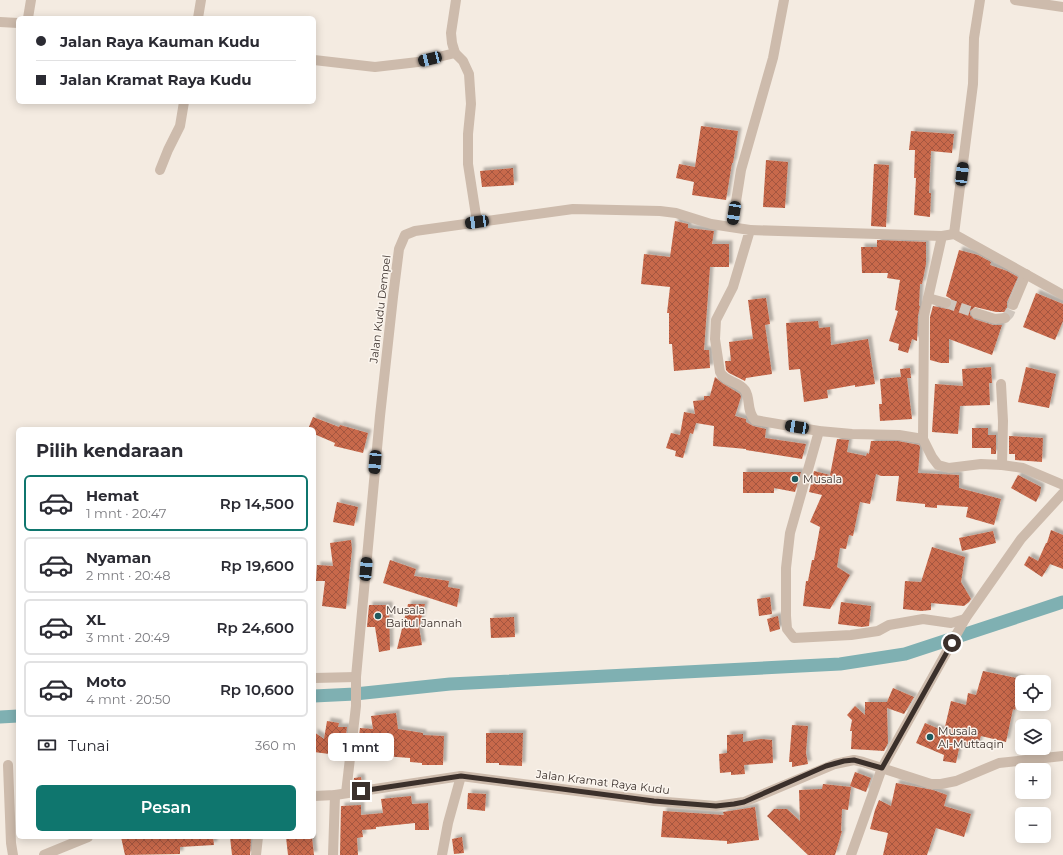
<!DOCTYPE html>
<html lang="id">
<head>
<meta charset="utf-8">
<style>
	:root { --surface:#fff; --page:#f2f2f3; --text:#2b2b33; --muted:#7c7c81; --line:#e1e1e2; --accent:#0f766e }
	body { margin:0; font-family:Montserrat,sans-serif; background:var(--page); color:var(--text); height:100vh; display:flex; flex-direction:column; font-size:15px; white-space:nowrap }
	* { box-sizing:border-box; margin:0 }
	p { font-size:13px; color:var(--muted) }
	.icon { flex:none; width:22px; height:22px; fill:none; stroke:currentColor; stroke-width:2; stroke-linecap:round; stroke-linejoin:round }
	.map { position:relative; flex:1; overflow:hidden }
	.panel { position:absolute; left:16px; top:427px; width:300px; height:412px; display:flex; flex-direction:column; background:var(--surface); border-radius:6px; box-shadow:0 2px 10px #0003 }
	.panel>* { flex:none }
	.hud { position:absolute; left:16px; top:16px; width:300px; height:88px; border-radius:6px; box-shadow:0 2px 10px #0003; display:grid; align-content:center; height:88px; padding:0 20px; background:var(--surface) }
	.fabs { position:absolute; left:1015px; top:675px; display:grid; gap:8px }
	.fabs a { display:grid; place-items:center; width:36px; height:36px; border-radius:6px; background:var(--surface); box-shadow:0 2px 10px #0003; font-size:20px }
	.end { position:absolute; width:18px; height:18px; margin:-9px; border:5px solid #3b302b; background:#fff; box-shadow:0 0 0 2px #fff }
	.from { border-radius:50% }
	.bubble { position:absolute; height:28px; border-radius:6px; background:var(--surface); box-shadow:0 2px 10px #0003; font-size:13px; font-weight:600; line-height:28px; text-align:center }
	.car { position:absolute; width:12px; height:24px; margin:-12px -6px; border-radius:5px; box-shadow:0 0 3px 1px #0007; background:linear-gradient(#222 24%,#8ab4d8 0 40%,#222 0 76%,#8ab4d8 0 86%,#222 0) }
	.hud b { display:flex; align-items:center; gap:14px; height:38px; font-size:15px }
	.hud b+b { border-top:1px solid var(--line) }
	.hud i { width:10px; height:10px; background:var(--text) }
	ul { padding:0; list-style:none }
	li { display:flex; align-items:center; gap:12px; height:56px; margin:0 8px 6px; padding:0 12px; border:2px solid var(--line); border-radius:6px }
	li div { flex:1 }
	li b { display:block; font-size:15px }
	li em { font-style:normal; font-weight:600 }
	li.current { border-color:var(--accent) }
	li>.icon { width:36px; height:36px; stroke-width:1.5 }
	h2 { padding:0 20px; font-size:18px; line-height:48px }
	.pay { display:flex; align-items:center; gap:10px; height:44px; padding:0 20px; font-size:15px }
	.pay p { margin-inline-start:auto }
	.primary-button { display:flex; gap:8px; margin-top:auto; padding:8px 20px }
	.primary-button a { flex:1; height:46px; border-radius:6px; background:var(--accent); color:#fff; font-size:16px; font-weight:600; line-height:46px; text-align:center }
	.map>svg:first-child { display:block }
	.lines { fill:none; stroke-linecap:round; stroke-linejoin:round }
	.canal { stroke:#7fb0b2; stroke-width:13 }
	.building { fill:url(#building-cross-hatch); filter:url(#shadow) }
	.minor-tunnel { stroke:#cfc6bd; stroke-width:10; stroke-dasharray:10 5; stroke-linecap:butt }
	.minor { stroke:#cdbbac; stroke-width:10 }
	.route { stroke:#3b302b; stroke-width:5 }
	.poi-dot { fill:#1f5a5e; stroke:#fbf5ee; stroke-width:1.5 }
	.labels { text-anchor:middle; dominant-baseline:central; stroke-width:3; stroke-linejoin:round; paint-order:stroke }
	.street-label { font-size:11px; fill:#3b302b; stroke:#fbf5ee }
	.poi-label { font-size:11px; fill:#3b302b; stroke:#fbf5ee; text-anchor:start }
</style>
</head>
<body>
<div class="map">
<svg width="1063" height="855" viewBox="0 0 1063 855">
	<defs>
		<pattern id="building-cross-hatch" width="8" height="8" patternUnits="userSpaceOnUse"><rect width="8" height="8" fill="#c8694b"/><path d="M0 0l8 8M0 8l8-8" fill="none" stroke="#a4573f"/></pattern>
		<filter id="shadow"><feDropShadow dx="3.5" dy="-3.5" stdDeviation="1" flood-color="#0004"/></filter>
	</defs>
	<rect width="100%" height="100%" fill="#f4ebe1"/>
	<g class="lines">
		<g class="canal">
			<polyline points="314,696 355,694 450,684 840,664 905,654 1063,602"/>
			<polyline points="0,717 18,716"/>
		</g>
	</g>
	<g class="building">
		<polygon points="701,126 738,131 733,163 732,163 726,200 692,195 694,182 676,178 679,164 695,167"/>
		<polygon points="911,131 954,134 952,153 931,151 929,193 931,193 930,217 914,215 916,178 914,178 915,150 909,150"/>
		<polygon points="766,160 788,162 785,208 763,207"/>
		<polygon points="874,164 889,165 886,227 871,226"/>
		<polygon points="513,168 514,185 482,187 480,171"/>
		<polygon points="675,221 688,224 688,228 714,231 712,244 729,244 729,267 710,267 704,350 709,350 710,368 674,371 672,344 669,344 669,313 667,313 670,287 641,284 644,254 670,257"/>
		<polygon points="877,240 926,242 926,264 922,284 920,284 919,306 920,306 918,316 917,341 912,339 908,353 898,350 899,344 889,341 898,311 895,310 900,280 887,278 888,273 862,273 861,247 877,247"/>
		<polygon points="959,250 978,255 991,262 990,265 1007,271 1018,277 1007,302 1007,312 996,312 975,307 970,311 970,315 974,319 993,325 1002,325 992,355 949,339 949,363 941,363 930,360 930,317 933,306 947,309 952,305 951,299 946,296"/>
		<polygon points="1036,293 1063,304 1063,321 1055,340 1023,327"/>
		<polygon points="766,298 770,324 765,325 772,374 746,378 745,381 729,373 726,370 725,361 731,361 729,342 753,339 748,300"/>
		<polygon points="818,321 819,328 830,327 831,345 868,339 875,384 855,387 855,385 827,390 828,398 804,402 800,369 789,370 786,323"/>
		<polygon points="991,367 992,383 989,383 990,405 960,406 958,434 932,432 935,384 963,386 962,369"/>
		<polygon points="1026,367 1056,374 1049,408 1018,402"/>
		<polygon points="910,368 911,378 907,378 912,419 880,421 879,404 882,404 880,379 901,377 900,369"/>
		<polygon points="715,377 722,383 740,394 741,397 735,416 746,419 746,422 753,426 766,429 765,438 806,444 802,459 746,450 746,449 713,446 714,426 696,423 693,434 690,433 683,458 675,456 676,451 666,448 671,433 680,435 684,412 695,414 693,401 704,400 704,396 710,396"/>
		<polygon points="313,417 339,427 340,425 368,433 363,453 334,446 335,443 314,434 314,429 308,429"/>
		<polygon points="972,428 988,428 988,435 996,435 996,454 991,454 991,448 972,448"/>
		<polygon points="1009,436 1043,438 1042,462 1015,460 1015,454 1009,454"/>
		<polygon points="837,439 849,440 847,452 866,456 867,453 869,454 871,441 898,441 919,445 920,447 918,473 959,475 959,488 1001,499 994,525 966,517 968,507 937,505 937,508 925,507 925,504 896,501 899,476 881,476 876,474 870,504 860,502 853,536 849,535 846,549 840,548 837,567 850,575 830,609 803,606 806,581 808,581 812,560 814,560 820,527 810,522 822,495 809,492 814,471 830,475"/>
		<polygon points="743,472 801,472 795,492 774,488 774,493 743,493"/>
		<polygon points="1018,475 1041,487 1040,494 1036,502 1011,488"/>
		<polygon points="337,502 358,507 354,526 333,522"/>
		<polygon points="1051,530 1063,535 1063,569 1050,564 1042,577 1024,565 1029,556 1038,561 1046,543 1047,543"/>
		<polygon points="993,531 996,543 962,551 959,538"/>
		<polygon points="351,540 352,549 346,609 322,606 325,581 316,581 317,565 333,566 330,543"/>
		<polygon points="932,547 965,557 961,582 971,599 969,602 964,606 931,603 931,610 921,611 903,609 905,581 921,582"/>
		<polygon points="390,560 416,569 414,576 449,581 448,587 460,589 457,607 383,583"/>
		<polygon points="770,597 772,614 759,616 757,599"/>
		<polygon points="841,602 871,606 869,626 862,627 838,624"/>
		<polygon points="408,604 425,604 419,627 422,645 397,649"/>
		<polygon points="369,605 389,605 390,650 379,652 375,627 367,627"/>
		<polygon points="778,616 780,629 770,632 767,619"/>
		<polygon points="514,617 515,637 491,638 490,618"/>
		<polygon points="983,671 1022,679 1022,690 1019,690 1015,710 1013,709 1006,742 981,736 977,747 960,744 956,763 943,761 944,755 916,743 925,723 944,731 951,701 966,705 968,693 976,695"/>
		<polygon points="893,688 914,697 904,714 887,708 888,743 884,751 851,749 852,731 850,731 852,720 847,715 855,706 865,715 865,702 887,702"/>
		<polygon points="396,713 398,729 423,733 423,735 444,736 443,765 422,765 422,763 410,762 410,758 370,755 369,760 356,759 360,728 373,729 371,716"/>
		<polygon points="327,721 339,723 338,727 347,727 343,758 336,758 337,755 314,752 314,732 324,739"/>
		<polygon points="792,725 808,726 806,753 808,764 792,767 792,762 789,762"/>
		<polygon points="486,733 523,733 522,766 499,765 499,763 486,763"/>
		<polygon points="743,734 743,742 761,739 772,740 773,763 744,765 745,774 731,775 731,772 720,773 719,754 727,753 727,735"/>
		<polygon points="855,772 871,778 866,792 850,786"/>
		<polygon points="361,777 362,784 353,786 354,778"/>
		<polygon points="896,783 933,790 947,795 944,806 971,814 964,837 936,828 927,855 883,855 888,833 870,829 875,810 879,800 891,806"/>
		<polygon points="823,784 851,787 848,810 842,809 841,831 842,831 835,855 808,855 767,816 774,809 787,809 800,821 799,790 822,789"/>
		<polygon points="468,793 486,794 485,811 467,809"/>
		<polygon points="411,796 412,804 428,803 429,830 415,830 415,823 376,827 376,829 362,830 363,837 357,838 358,855 340,855 341,806 361,805 361,815 383,813 381,799"/>
		<polygon points="755,807 759,840 727,844 727,841 661,837 663,811 724,815 723,812"/>
		<polygon points="121,837 213,837 214,845 180,847 180,854 125,855"/>
		<polygon points="230,837 251,837 250,855 232,855"/>
		<polygon points="286,837 312,837 314,855 288,855"/>
		<polygon points="462,837 464,853 454,854 452,839"/>
	</g>
	<g class="lines">
		<g class="minor-tunnel">
			<polyline points="946,303 976,313"/>
			<polyline points="1005,318 1009,314 1013,305"/>
		</g>
		<g class="minor">
			<polyline points="456,0 451,33 452,43 455,53 463,61 469,74 471,104 468,134 468,164 477,222"/>
			<polyline points="1015,0 1063,7"/>
			<polyline points="28,18 31,0"/>
			<polyline points="198,18 201,0"/>
			<polyline points="0,22 18,23"/>
			<polyline points="314,60 375,67 418,62 455,53"/>
			<polyline points="160,170 168,150 180,126 184,102"/>
			<polyline points="732,227 741,170 773,58 784,0"/>
			<polyline points="750,230 942,236"/>
			<polyline points="954,234 973,84 974,38 980,0"/>
			<polyline points="928,298 946,303"/>
			<polyline points="1013,305 1026,274"/>
			<polyline points="976,313 995,319 1005,318"/>
			<polyline points="1001,384 1003,421 1002,465"/>
			<polyline points="819,431 790,533 786,568 786,616 787,629 794,638 851,635 878,631 889,625 923,619 951,623 965,619"/>
			<polyline points="923,439 924,316 942,236 954,234 1063,295"/>
			<polyline points="314,678 356,677"/>
			<polyline points="8,765 11,843 13,855"/>
			<path d="M346 793 356 706V677L380 416 393 297 399 249 405 235 415 231 573 209 660 211 676 213 711 224 750 230 733 287 716 320 715 339 720 372C725 382 738 381 745 390 751 399 746 411 755 420L819 431 852 434 899 435 923 439 932 457 938 465 949 468 981 464 1002 465 1023 468 1063 485"/>
			<polyline points="314,796 335,795 461,776 654,801 716,806 744,802 835,764 854,760 863,762 931,784 941,784 956,781 999,763 1063,756"/>
			<polyline points="44,855 88,837"/>
			<polyline points="256,855 258,837"/>
			<polyline points="333,855 335,795"/>
			<polyline points="442,855 448,823 461,776"/>
			<polyline points="851,855 882,768 965,619 1021,539 1063,493"/>
		</g>
	</g>
	<g class="lines">
		<polyline class="route" points="361,791 461,776 654,801 716,806 734,804 744,802 826,766 844,761 854,760 882,768 952,643"/>
	</g>
	<g class="poi-dot">
		<circle cx="795" cy="479" r="4"/>
		<circle cx="378" cy="616" r="4"/>
		<circle cx="930" cy="737" r="4"/>
	</g>
	<g class="labels">
		<g class="street-label">
			<text transform="translate(380 309) rotate(-83)">Jalan Kudu Dempel</text>
			<text transform="translate(603 782) rotate(7)">Jalan Kramat Raya Kudu</text>
		</g>
		<g class="poi-label">
			<text x="803" y="479">Musala</text>
			<text x="386" y="610">Musala<tspan x="386" dy="13">Baitul Jannah</tspan></text>
			<text x="938" y="731">Musala<tspan x="938" dy="13">Al-Muttaqin</tspan></text>
		</g>
	</g>
</svg>
<div class="fabs">
<a><svg class="icon" aria-label="locate" viewBox="0 0 24 24"><circle cx="12" cy="12" r="6"/><path d="M12 2v4M12 18v4M2 12h4M18 12h4"/></svg></a>
<a><svg class="icon" aria-label="layers" viewBox="0 0 24 24"><path d="M12 4l9 5-9 5-9-5zM3 14l9 5 9-5"/></svg></a>
<a>+</a>
<a>−</a>
</div>
<i class="end from" style="left:952px;top:643px"></i>
<i class="end" style="left:361px;top:791px"></i>
<div class="bubble" style="left:328px;top:733px;width:66px">1 mnt</div>
<i class="car" style="left:430px;top:59px;rotate:256deg"></i>
<i class="car" style="left:962px;top:174px;rotate:7deg"></i>
<i class="car" style="left:734px;top:213px;rotate:189deg"></i>
<i class="car" style="left:477px;top:222px;rotate:262deg"></i>
<i class="car" style="left:797px;top:427px;rotate:279deg"></i>
<i class="car" style="left:375px;top:462px;rotate:185deg"></i>
<i class="car" style="left:366px;top:569px;rotate:5deg"></i>
<div class="hud">
<b><i class="from"></i>Jalan Raya Kauman Kudu</b>
<b><i></i>Jalan Kramat Raya Kudu</b>
</div>
<section class="panel">
<h2>Pilih kendaraan</h2>
<ul>
<li class="current"><svg class="icon" aria-label="car" viewBox="0 0 24 24"><path d="M5 17H2v-5l4-1 3-4h7l3 4 3 1v5h-3M9 17h6M6 11h13"/><circle cx="7" cy="17" r="2"/><circle cx="17" cy="17" r="2"/></svg><div><b>Hemat</b><p>1 mnt · 20:47</p></div><em>Rp 14,500</em></li>
<li><svg class="icon" aria-label="car" viewBox="0 0 24 24"><path d="M5 17H2v-5l4-1 3-4h7l3 4 3 1v5h-3M9 17h6M6 11h13"/><circle cx="7" cy="17" r="2"/><circle cx="17" cy="17" r="2"/></svg><div><b>Nyaman</b><p>2 mnt · 20:48</p></div><em>Rp 19,600</em></li>
<li><svg class="icon" aria-label="car" viewBox="0 0 24 24"><path d="M5 17H2v-5l4-1 3-4h7l3 4 3 1v5h-3M9 17h6M6 11h13"/><circle cx="7" cy="17" r="2"/><circle cx="17" cy="17" r="2"/></svg><div><b>XL</b><p>3 mnt · 20:49</p></div><em>Rp 24,600</em></li>
<li><svg class="icon" aria-label="car" viewBox="0 0 24 24"><path d="M5 17H2v-5l4-1 3-4h7l3 4 3 1v5h-3M9 17h6M6 11h13"/><circle cx="7" cy="17" r="2"/><circle cx="17" cy="17" r="2"/></svg><div><b>Moto</b><p>4 mnt · 20:50</p></div><em>Rp 10,600</em></li>
</ul>
<div class="pay"><svg class="icon" aria-label="cash" viewBox="0 0 24 24"><path d="M3 7h18v10H3z"/><circle cx="12" cy="12" r="2"/></svg>Tunai<p>360 m</p></div>
<div class="primary-button"><a>Pesan</a></div>
</section>
</div>
</body>
</html>
